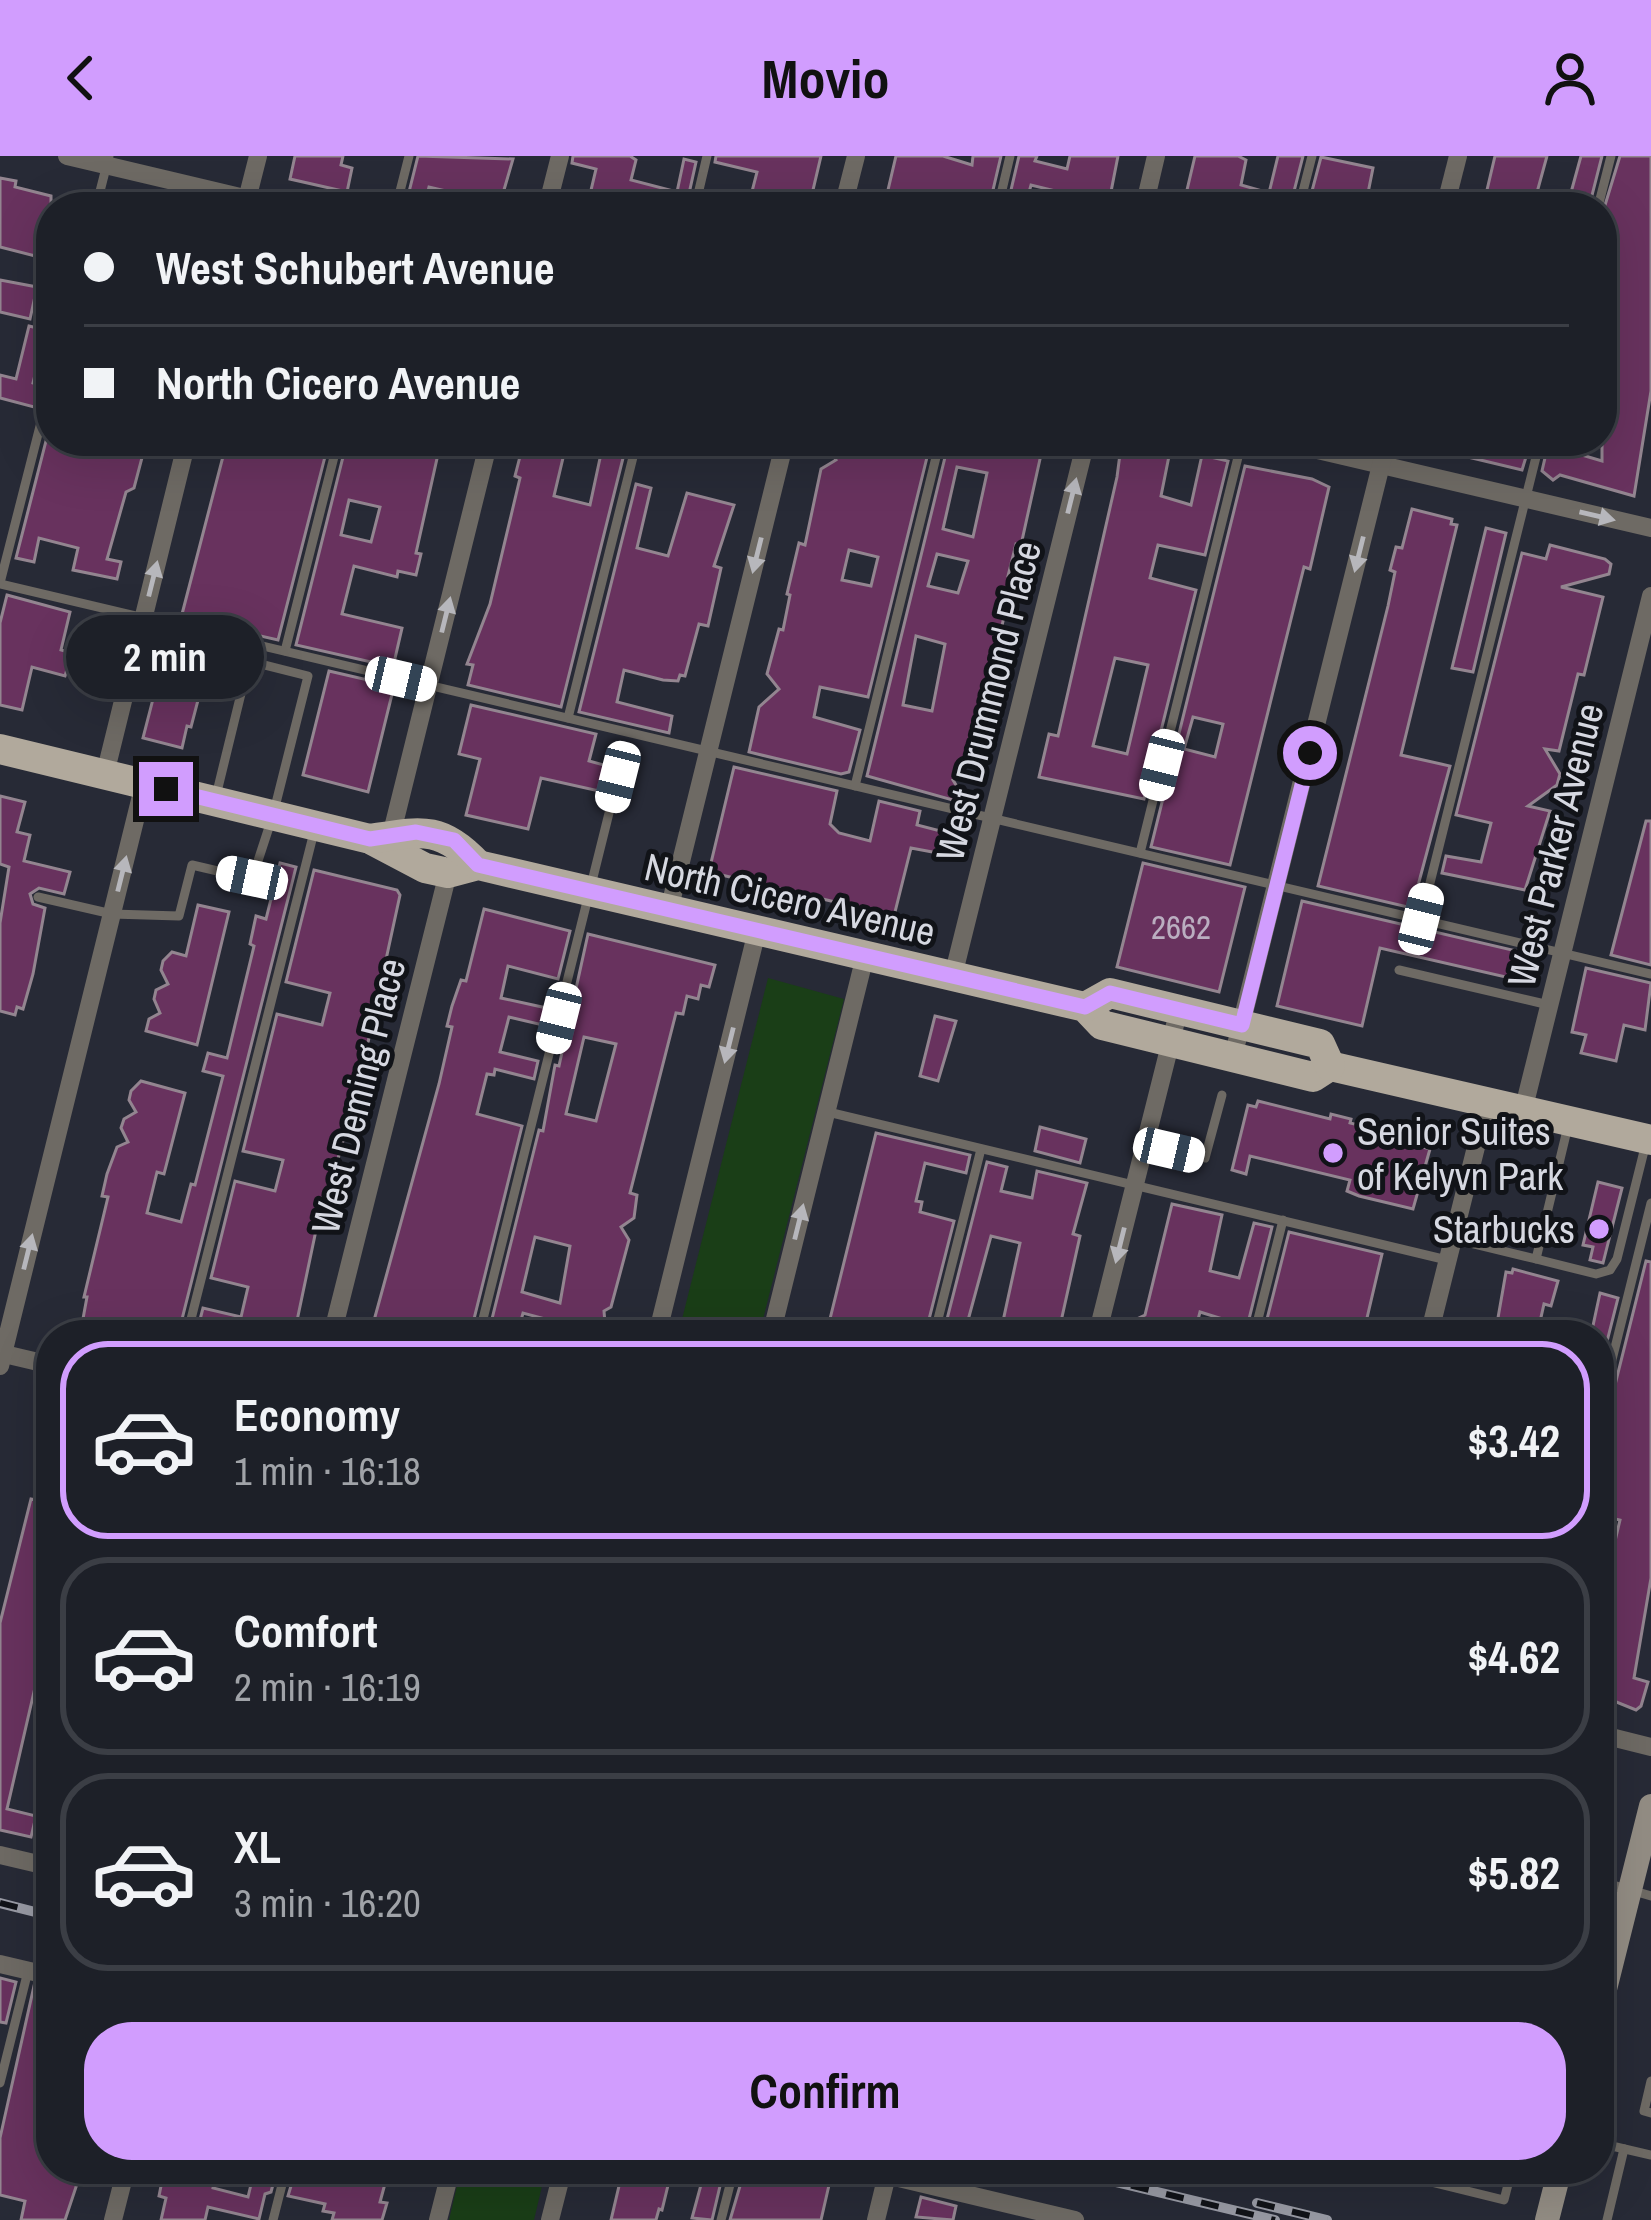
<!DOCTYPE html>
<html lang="en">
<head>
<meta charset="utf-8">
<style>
	:root { --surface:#1d2028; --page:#2a2d34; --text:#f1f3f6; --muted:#a0a3a8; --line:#3b3e45; --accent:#d19dfe }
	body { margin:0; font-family:"Archivo Narrow",sans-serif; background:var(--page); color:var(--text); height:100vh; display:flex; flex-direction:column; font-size:45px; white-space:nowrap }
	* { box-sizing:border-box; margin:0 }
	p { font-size:39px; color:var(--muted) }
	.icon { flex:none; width:66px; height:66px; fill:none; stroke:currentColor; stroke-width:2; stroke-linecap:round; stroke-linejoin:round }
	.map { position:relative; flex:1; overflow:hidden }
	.drawer { position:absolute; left:36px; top:1164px; width:1578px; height:864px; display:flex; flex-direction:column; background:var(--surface); border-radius:48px; box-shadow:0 12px 48px #0002,0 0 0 3px var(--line) }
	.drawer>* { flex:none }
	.top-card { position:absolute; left:36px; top:36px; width:1581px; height:264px; border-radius:48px; box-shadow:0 12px 48px #0002,0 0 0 3px var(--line); display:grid; align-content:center; height:264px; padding:0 48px; background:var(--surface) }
	.end { position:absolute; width:54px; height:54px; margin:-27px; border:15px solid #d19dfe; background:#111; box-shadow:0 0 0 6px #111 }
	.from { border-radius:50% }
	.bubble { position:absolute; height:84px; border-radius:42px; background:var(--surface); box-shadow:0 12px 48px #0002,0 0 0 3px var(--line); font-size:39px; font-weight:700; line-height:84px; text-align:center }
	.car { position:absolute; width:36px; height:72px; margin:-36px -18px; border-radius:15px; box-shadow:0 0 9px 3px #0007; background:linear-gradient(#fff 24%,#345 0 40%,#fff 0 76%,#345 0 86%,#fff 0) }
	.top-card b { display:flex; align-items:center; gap:42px; height:114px; font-size:45px }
	.top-card b+b { border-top:3px solid var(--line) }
	.top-card i { width:30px; height:30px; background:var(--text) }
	ul { padding:21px 0 0; list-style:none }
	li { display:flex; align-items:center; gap:36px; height:198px; margin:0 24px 18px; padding:0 24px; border:6px solid var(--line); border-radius:48px }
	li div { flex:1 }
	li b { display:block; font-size:45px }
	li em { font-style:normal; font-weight:700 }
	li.active { border-color:var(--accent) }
	li>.icon { width:108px; height:108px; stroke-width:1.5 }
	.action { display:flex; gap:24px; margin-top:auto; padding:24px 48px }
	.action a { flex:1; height:138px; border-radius:48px; background:var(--accent); color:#111; font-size:48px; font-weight:700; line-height:138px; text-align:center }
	header { display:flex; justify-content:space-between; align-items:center; height:156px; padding:0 48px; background:var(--accent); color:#111; font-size:54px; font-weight:700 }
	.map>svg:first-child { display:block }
	.green { fill:#1a3e17 }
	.building { fill:#68325e; stroke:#938590; stroke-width:3; fill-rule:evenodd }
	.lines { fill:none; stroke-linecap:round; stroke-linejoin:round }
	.lane { stroke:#6e6a64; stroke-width:9 }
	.street { stroke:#6e6a64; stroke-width:18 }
	.secondary { stroke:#938d84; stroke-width:24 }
	.primary { stroke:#b1a99c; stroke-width:30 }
	.rail-casing { stroke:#999ba5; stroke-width:10 }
	.rail { stroke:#111318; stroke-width:6; stroke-dasharray:18; stroke-linecap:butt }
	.oneway { fill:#b7b7bc }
	.route { stroke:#d19dfe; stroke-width:15 }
	.poi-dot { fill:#d19dfe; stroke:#111318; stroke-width:4.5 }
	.labels { text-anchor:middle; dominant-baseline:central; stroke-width:10; stroke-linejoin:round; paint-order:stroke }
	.number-label { font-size:33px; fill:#baaec0 }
	.street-label { font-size:39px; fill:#d6d8e1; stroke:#111318 }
	.poi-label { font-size:39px; fill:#d6d8e1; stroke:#111318; text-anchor:start }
</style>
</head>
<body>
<header><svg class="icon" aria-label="back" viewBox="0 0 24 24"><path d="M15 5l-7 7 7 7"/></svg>Movio<svg class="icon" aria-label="person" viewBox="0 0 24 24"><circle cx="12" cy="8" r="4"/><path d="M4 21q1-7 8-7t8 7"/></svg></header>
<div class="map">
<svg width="1651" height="2064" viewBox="0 0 1651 2064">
	<rect width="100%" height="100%" fill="#272a36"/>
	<g class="green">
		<polygon points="768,822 844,843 759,1179 678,1179"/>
		<polygon points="461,2013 546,2013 534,2064 449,2064"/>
	</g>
	<g class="building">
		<polygon points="295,0 343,0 341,9 352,12 347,36 290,23"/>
		<polygon points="418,0 513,3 499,51 465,51 468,40 429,31 424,51 406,48"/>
		<polygon points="573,0 630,0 636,4 631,24 677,36 684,3 696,6 686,51 587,51 596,13 572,7"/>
		<polygon points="716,0 821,0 809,51 748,51 757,16 715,6"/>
		<polygon points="896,0 943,0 972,9 973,0 1001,0 989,51 884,51"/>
		<polygon points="1019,0 1037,0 1035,5 1067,13 1070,0 1118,0 1108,51 1056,51 1060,36 1031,29 1025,51 1007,51"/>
		<polygon points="1195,0 1238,0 1246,4 1241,29 1269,37 1278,0 1303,0 1290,51 1183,51"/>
		<polygon points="1495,0 1547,0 1533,51 1483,51"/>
		<polygon points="1581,0 1602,0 1589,51 1567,51"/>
		<polygon points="1620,0 1651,0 1651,235 1634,340 1560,319 1553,324 1542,315 1548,289 1602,305 1602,59"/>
		<polygon points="1321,1 1373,12 1368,37 1400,44 1399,51 1308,50"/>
		<polygon points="0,22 16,25 15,31 51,40 51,104 0,91"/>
		<polygon points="0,124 37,131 30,163 0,156"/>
		<polygon points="29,170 46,174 33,227 40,229 34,251 0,242 0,219 16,223"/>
		<polygon points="46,285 84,285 143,298 134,332 126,336 107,403 121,406 117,423 73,414 78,392 39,382 34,406 16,402"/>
		<polygon points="227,285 329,285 278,484 181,462"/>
		<path d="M347 285H423L440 289 416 397 421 398 416 419 398 415 397 421 354 410 342 458 402 472 393 511 296 489ZM349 344 380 351 371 386 341 379Z"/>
		<polygon points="524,285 567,285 554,340 590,349 602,293 624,298 561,551 468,529 473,509 467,508 490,448 520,322 515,320"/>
		<path d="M827 285H931L868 541 820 531 814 561 860 574 849 616 841 618 749 596 759 551 779 533 767 518 779 473 783 474 790 439 787 438 799 387 805 389 821 313 836 304ZM849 394 878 401 871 430 842 424Z"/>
		<path d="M949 285H1044L1021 389 1016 388 1008 420 1013 421 982 558 978 557 963 618 953 624 959 634 956 645 867 620ZM957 311 987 317 973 381 943 373ZM937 398 968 405 958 437 928 430ZM916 480 945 488 932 555 903 549Z"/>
		<path d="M1099 285H1151L1171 290 1161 340 1191 349 1202 299 1228 305 1205 399 1158 389 1150 422 1196 434 1144 643 1039 621 1049 578 1058 580 1117 321 1120 298 1098 292ZM1115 502 1148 509 1127 598 1093 590Z"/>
		<polygon points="1426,285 1531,285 1522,314 1426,291"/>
		<path d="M1245 310 1312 323 1329 331 1310 413 1304 411 1297 439 1230 709 1151 691ZM1193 561 1223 568 1215 601 1184 593Z"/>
		<polygon points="636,328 651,332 637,392 668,400 687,337 734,349 714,410 721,412 708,470 699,468 685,520 680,519 678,525 663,524 624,514 617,546 672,560 669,577 579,556"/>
		<polygon points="1412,353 1452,363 1451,368 1457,369 1401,599 1450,610 1412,752 1318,730 1388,450 1395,416 1390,414 1396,391 1402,392"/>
		<polygon points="1486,372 1506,377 1473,516 1452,512"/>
		<polygon points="1550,389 1605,403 1611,408 1609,418 1561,431 1603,441 1584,519 1578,518 1559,595 1545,593 1560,618 1557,629 1528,650 1550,655 1525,734 1442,717 1446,700 1481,706 1491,667 1456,659 1522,397 1546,403"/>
		<polygon points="7,439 70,456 61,494 72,497 65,520 32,511 22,554 0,549 0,467"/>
		<polygon points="170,477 231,492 226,510 208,506 191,571 187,570 182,592 143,582"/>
		<polygon points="329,515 394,530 368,636 303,619"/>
		<polygon points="471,549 596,578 589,605 604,609 599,635 541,622 528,673 466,659 480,603 459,598"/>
		<polygon points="734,611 837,635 830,668 839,677 870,685 879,645 920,655 917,669 960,680 954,700 911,692 894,760 713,717 710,711"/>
		<polygon points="0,640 25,646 17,676 30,679 24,705 70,716 64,738 39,732 30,738 33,748 45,752 33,818 23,853 17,851 15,859 0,855 0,767 9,711 0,708"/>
		<polygon points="1646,665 1651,665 1651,809 1611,799"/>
		<polygon points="280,707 296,711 178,1179 80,1179 87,1141 84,1141 108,1041 102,1040 107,1018 117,991 128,986 121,972 124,963 136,956 129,944 131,935 141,925 185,937 164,1018 157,1016 147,1057 181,1066 191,1028 195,1029 223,920 203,915 208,897 227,902 254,790 250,788 256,760 266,763"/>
		<polygon points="1143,707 1245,731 1219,836 1117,811"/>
		<polygon points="314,714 397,734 400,739 359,928 334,1017 323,1041 294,1179 196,1179 203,1152 241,1161 248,1131 211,1122 235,1025 275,1035 283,1004 243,995 277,858 322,869 330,837 286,826"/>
		<polygon points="1302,745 1529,798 1523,825 1380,792 1362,870 1277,850"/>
		<polygon points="198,749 229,756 197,889 146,875 149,863 160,857 154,843 156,834 168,828 161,814 163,805 172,796 186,800"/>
		<polygon points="484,753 570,775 558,823 508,810 501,842 551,853 547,870 509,861 500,896 538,905 534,923 495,913 494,919 487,918 477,958 522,970 470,1179 442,1174 441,1179 370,1179 439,928 452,871 447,870 452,850 461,824 466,825"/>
		<path d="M588 778 715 809 709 831 701 829 698 843 687 840 683 858 676 857 630 1037 637 1039 634 1062 621 1071 629 1084 611 1151 604 1155 606 1179H550L553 1165 523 1157 517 1179H488L539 974 543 975 555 909 559 910ZM584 881 616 888 596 965 566 958ZM535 1081 570 1090 560 1147 522 1136Z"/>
		<polygon points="1586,812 1651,827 1645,874 1624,869 1616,905 1581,897 1586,879 1572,876"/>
		<polygon points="935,860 956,865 938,925 920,920"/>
		<polygon points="1258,945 1330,963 1331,958 1351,963 1350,967 1423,985 1422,991 1430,993 1413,1053 1359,1040 1347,1035 1350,1024 1250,1000 1246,1018 1232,1014 1248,949 1256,951"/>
		<polygon points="1040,971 1086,983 1080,1007 1035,995"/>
		<polygon points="876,977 970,999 966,1017 925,1007 916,1045 922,1046 920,1056 954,1065 925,1179 845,1179 827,1175"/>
		<polygon points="987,1006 1007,1011 1001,1035 1032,1042 1037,1015 1087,1027 1073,1078 1080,1080 1058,1179 1000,1179 1020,1087 991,1080 964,1179 943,1179"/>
		<polygon points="1598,1026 1622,1032 1603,1107 1590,1104 1593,1091 1583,1089"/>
		<polygon points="1172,1048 1222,1059 1210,1115 1239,1122 1254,1067 1272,1071 1245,1179 1225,1179 1229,1165 1200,1156 1194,1179 1141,1179 1143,1170 1139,1162 1145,1159"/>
		<polygon points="1289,1076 1382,1098 1363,1179 1263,1179"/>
		<polygon points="1646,1105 1651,1106 1651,1422 1634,1522 1648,1526 1641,1550 1636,1554 1599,1539 1599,1432 1603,1417 1600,1416 1604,1396 1612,1398 1620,1364 1599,1359 1599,1293"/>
		<polygon points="1513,1113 1558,1125 1551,1150 1544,1148 1537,1179 1495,1179 1506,1116 1512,1117"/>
		<polygon points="1600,1137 1618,1142 1599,1217 1599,1179 1591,1179"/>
		<polygon points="46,1305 51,1306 51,1462 7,1653 36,1660 31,1681 0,1674 0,1467 31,1343 36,1344"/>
		<polygon points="0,1822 16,1826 6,1867 0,1866"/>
		<polygon points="34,1830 51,1833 51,2013 82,2013 65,2064 21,2064 25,2045 0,2039 0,1982"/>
		<polygon points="173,2013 217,2013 213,2032 248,2041 254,2016 275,2021 271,2036 265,2038 259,2063 208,2051 205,2064 161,2064 166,2042 159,2040 163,2020 171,2022"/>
		<polygon points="296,2013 389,2013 380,2046 387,2047 382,2064 332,2064 334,2057 323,2055 325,2048 288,2040"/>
		<polygon points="623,2013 672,2013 662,2054 659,2053 656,2064 611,2064"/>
		<polygon points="745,2013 832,2016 821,2064 730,2064"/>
		<polygon points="1416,2013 1478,2013 1474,2027"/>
		<polygon points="702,2025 720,2030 712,2064 692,2062"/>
		<polygon points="921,2041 956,2050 953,2064 916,2061"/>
	</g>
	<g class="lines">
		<g class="lane">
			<polyline points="96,51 109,0"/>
			<polyline points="396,51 409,0"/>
			<polyline points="695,51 707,0"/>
			<polyline points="998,51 1010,0"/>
			<polyline points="1299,51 1312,0"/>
			<polyline points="1598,51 1611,0"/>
			<polyline points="0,427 51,227"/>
			<polyline points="0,428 1651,818"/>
			<polyline points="285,495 338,285"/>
			<polyline points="568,562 637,285"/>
			<polyline points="855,630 940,285"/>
			<polyline points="1140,697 1242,285"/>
			<polyline points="38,741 112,758 179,760 192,709 252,723 273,659 308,520 249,505 216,640"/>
			<polyline points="1421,763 1540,285"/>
			<polyline points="1399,814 1549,849"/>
			<polyline points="828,956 1447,1104"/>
			<polyline points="1145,989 1205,1002 1222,939"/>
			<polyline points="1453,1083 1536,1103 1568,970"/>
			<polyline points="1536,1103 1596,1118 1610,1114 1617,1103 1645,991"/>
			<polyline points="187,1179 315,672"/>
			<polyline points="479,1179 618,621"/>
			<polyline points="934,1179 981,993"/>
			<polyline points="1254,1179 1283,1064"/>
			<polyline points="1599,1256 1651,1047"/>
			<polyline points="1599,1725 1651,1740"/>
			<polyline points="1651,1925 1644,1955 1651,1957"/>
			<polyline points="0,1927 28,1815"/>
			<polyline points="1599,1987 1651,1999"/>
			<polyline points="1378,2013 1504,2044 1512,2013"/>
			<polyline points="273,2064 286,2013"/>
			<polyline points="721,2064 734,2013"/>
			<polyline points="1607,2064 1624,1993"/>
		</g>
		<g class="street">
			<polyline points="67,0 283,51"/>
			<polyline points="245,51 258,0"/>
			<polyline points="547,51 560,0"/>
			<polyline points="843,51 856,0"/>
			<polyline points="1144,51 1156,0"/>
			<polyline points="1445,51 1458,0"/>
			<polyline points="1279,285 1651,372"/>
			<polyline points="105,618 187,285"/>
			<polyline points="390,684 489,285"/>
			<polyline points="669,754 785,285"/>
			<polyline points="953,820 1086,285"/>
			<polyline points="1233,901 1387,285"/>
			<polyline points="1523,955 1651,440"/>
			<polyline points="332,1179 448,717"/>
			<polyline points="657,1179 757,775"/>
			<polyline points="771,1179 865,800"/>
			<polyline points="1097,1179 1179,853"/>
			<polyline points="1429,1179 1487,947"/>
			<polyline points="0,1197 51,1209"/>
			<polyline points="0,1210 144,628"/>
			<polyline points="1599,1578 1651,1591"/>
			<polyline points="0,1699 51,1711"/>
			<polyline points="0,1808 51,1820"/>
			<polyline points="861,2013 1075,2064"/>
			<polyline points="113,2064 126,2013"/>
			<polyline points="438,2064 451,2013"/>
			<polyline points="550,2064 563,2013"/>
			<polyline points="876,2064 887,2019"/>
		</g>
		<g class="secondary">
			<polyline points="1599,1857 1651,1650"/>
			<polyline points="1547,2064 1560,2013"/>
		</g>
		<g class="primary">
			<polyline points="0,593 370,683 425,712 448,717 478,709 1085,851 1102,869 1313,921 1330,910 1651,984"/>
			<path d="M370 683C421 675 441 669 478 709"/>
			<polyline points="1085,851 1110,837 1320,888 1330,910"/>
		</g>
		<g class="rail-casing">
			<g id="rail">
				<polyline points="0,1747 51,1760"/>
				<polyline points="1061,2013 1275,2064"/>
				<polyline points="1257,2047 1327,2064"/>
			</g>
		</g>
		<use href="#rail" class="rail"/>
	</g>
	<defs><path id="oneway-solid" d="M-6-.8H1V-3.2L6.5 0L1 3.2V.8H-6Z" transform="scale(3)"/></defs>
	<g class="oneway">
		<use href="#oneway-solid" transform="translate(1072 340) rotate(-76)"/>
		<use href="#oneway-solid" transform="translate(1597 360) rotate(13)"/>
		<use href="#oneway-solid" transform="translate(1359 398) rotate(104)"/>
		<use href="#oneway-solid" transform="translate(757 399) rotate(104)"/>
		<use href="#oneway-solid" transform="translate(153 423) rotate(-76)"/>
		<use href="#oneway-solid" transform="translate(446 459) rotate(-76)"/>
		<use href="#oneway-solid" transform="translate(122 718) rotate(-76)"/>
		<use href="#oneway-solid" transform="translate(729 889) rotate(104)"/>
		<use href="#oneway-solid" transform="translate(799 1066) rotate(-76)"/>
		<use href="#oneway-solid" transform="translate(1120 1089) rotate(104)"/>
		<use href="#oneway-solid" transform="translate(28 1096) rotate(-76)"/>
	</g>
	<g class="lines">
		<polyline class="route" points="166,633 370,683 416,676 454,684 478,709 1085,851 1110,837 1242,869 1310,597"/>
	</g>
	<g class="poi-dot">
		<circle cx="1333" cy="997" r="12"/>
		<circle cx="1599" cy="1073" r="12"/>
	</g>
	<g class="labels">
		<g class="number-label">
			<text x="1181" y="771">2662</text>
		</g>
		<g class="street-label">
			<text transform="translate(988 545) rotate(-76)">West Drummond Place</text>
			<text transform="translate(1555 689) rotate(-76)">West Parker Avenue</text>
			<text transform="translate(790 743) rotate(13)">North Cicero Avenue</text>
			<text transform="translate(358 940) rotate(-76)">West Deming Place</text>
		</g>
		<g class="poi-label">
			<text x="1357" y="975">Senior Suites<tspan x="1357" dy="45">of Kelyvn Park</tspan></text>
			<text x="1575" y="1073" text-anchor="end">Starbucks</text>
		</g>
	</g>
</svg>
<i class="end from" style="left:1310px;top:597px"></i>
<i class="end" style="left:166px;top:633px"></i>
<div class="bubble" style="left:66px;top:459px;width:198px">2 min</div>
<i class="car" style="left:401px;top:523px;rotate:103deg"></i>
<i class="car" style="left:1162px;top:609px;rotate:194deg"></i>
<i class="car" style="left:618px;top:621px;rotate:194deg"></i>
<i class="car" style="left:252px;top:722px;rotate:282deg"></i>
<i class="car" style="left:1421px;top:763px;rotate:14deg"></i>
<i class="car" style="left:559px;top:862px;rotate:194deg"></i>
<i class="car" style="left:1169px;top:994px;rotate:103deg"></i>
<div class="top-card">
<b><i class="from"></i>West Schubert Avenue</b>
<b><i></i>North Cicero Avenue</b>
</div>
<section class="drawer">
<ul>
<li class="active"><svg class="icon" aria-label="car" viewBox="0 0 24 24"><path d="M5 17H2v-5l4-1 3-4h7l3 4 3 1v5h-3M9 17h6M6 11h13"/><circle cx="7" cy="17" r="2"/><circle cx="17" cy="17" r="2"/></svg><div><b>Economy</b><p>1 min · 16:18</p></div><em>$3.42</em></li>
<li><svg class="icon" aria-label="car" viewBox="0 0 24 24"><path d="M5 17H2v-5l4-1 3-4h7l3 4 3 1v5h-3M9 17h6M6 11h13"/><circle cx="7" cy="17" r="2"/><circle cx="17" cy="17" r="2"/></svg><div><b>Comfort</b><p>2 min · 16:19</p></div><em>$4.62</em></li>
<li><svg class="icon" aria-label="car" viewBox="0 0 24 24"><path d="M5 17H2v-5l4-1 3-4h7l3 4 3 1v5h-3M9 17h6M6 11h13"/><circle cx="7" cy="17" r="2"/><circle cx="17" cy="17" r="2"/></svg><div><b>XL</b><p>3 min · 16:20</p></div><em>$5.82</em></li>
</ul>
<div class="action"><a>Confirm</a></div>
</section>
</div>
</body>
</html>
